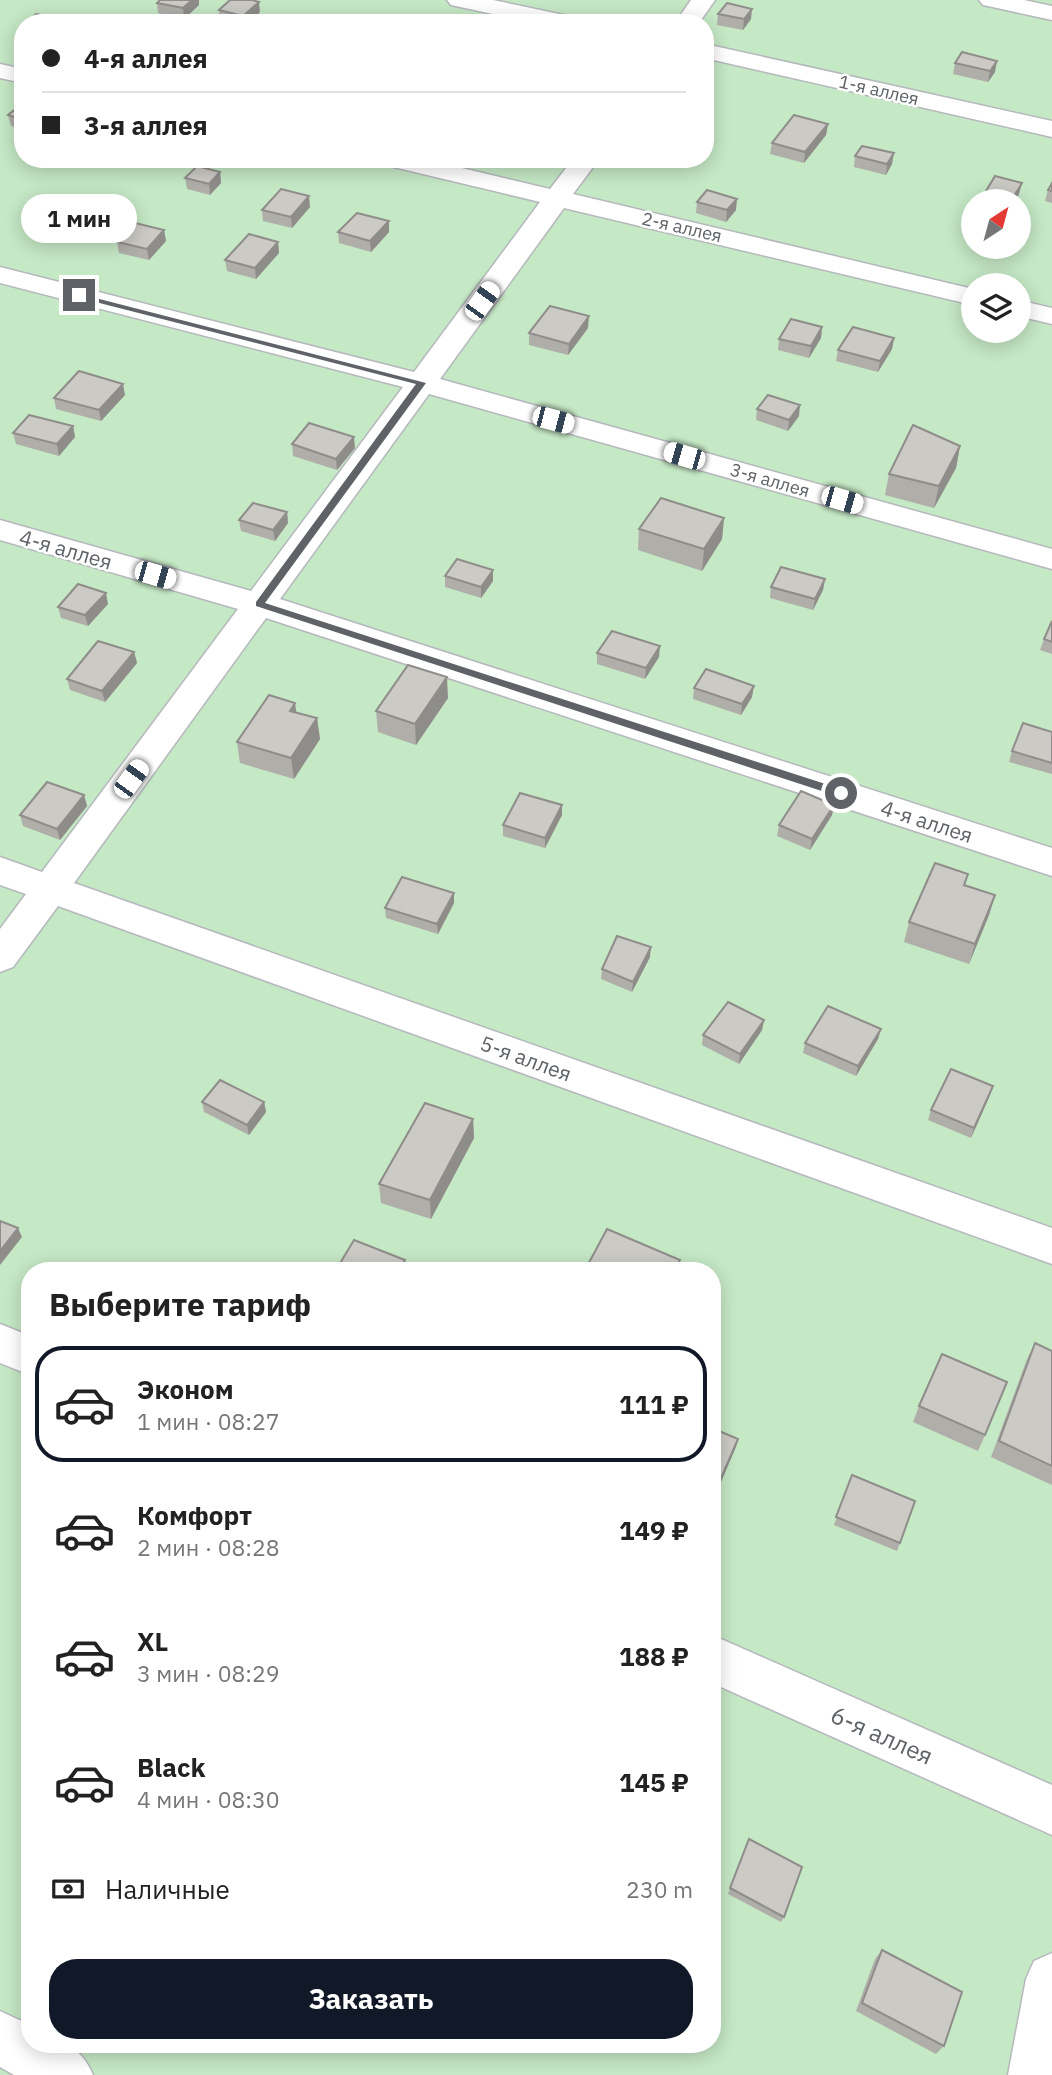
<!DOCTYPE html>
<html lang="ru">
<head>
<meta charset="utf-8">
<style>
	:root { --surface:#fff; --page:#f2f2f2; --text:#222; --muted:#767676; --line:#e0e0e0; --accent:#111827 }
	body { margin:0; font-family:"IBM Plex Sans",sans-serif; background:var(--page); color:var(--text); height:100vh; display:flex; flex-direction:column; font-size:26px; white-space:nowrap }
	* { box-sizing:border-box; margin:0 }
	p { font-size:23px; color:var(--muted) }
	.icon { flex:none; width:38px; height:38px; fill:none; stroke:currentColor; stroke-width:2; stroke-linecap:round; stroke-linejoin:round }
	.map { position:relative; flex:1; overflow:hidden }
	.details { position:absolute; left:21px; top:1262px; width:700px; height:791px; display:flex; flex-direction:column; background:var(--surface); border-radius:28px; box-shadow:0 4px 18px #0003 }
	.details>* { flex:none }
	.top-card { position:absolute; left:14px; top:14px; width:700px; height:154px; border-radius:28px; box-shadow:0 4px 18px #0003; display:grid; align-content:center; height:154px; padding:0 28px; background:var(--surface) }
	.needle { width:46px; rotate:36deg }
	.fabs { position:absolute; left:961px; top:189px; display:grid; gap:14px }
	.fabs a { display:grid; place-items:center; width:70px; height:70px; border-radius:50%; background:var(--surface); box-shadow:0 4px 18px #0003; font-size:35px }
	.end { position:absolute; width:32px; height:32px; margin:-16px; border:9px solid #5f6368; background:#fff; box-shadow:0 0 0 4px #fff }
	.from { border-radius:50% }
	.bubble { position:absolute; height:49px; border-radius:24px; background:var(--surface); box-shadow:0 4px 18px #0003; font-size:23px; font-weight:700; line-height:49px; text-align:center }
	.car { position:absolute; width:21px; height:42px; margin:-21px -10px; border-radius:9px; box-shadow:0 0 5px 2px #0007; background:linear-gradient(#fff 24%,#345 0 40%,#fff 0 76%,#345 0 86%,#fff 0) }
	.top-card b { display:flex; align-items:center; gap:24px; height:66px; font-size:26px }
	.top-card b+b { border-top:2px solid var(--line) }
	.top-card i { width:18px; height:18px; background:var(--text) }
	ul { padding:0; list-style:none }
	li { display:flex; align-items:center; gap:21px; height:116px; margin:0 14px 10px; padding:0 14px; border:4px solid transparent; border-radius:28px }
	li div { flex:1 }
	li b { display:block; font-size:26px }
	li em { font-style:normal; font-weight:700 }
	li.selected { border-color:var(--accent) }
	li>.icon { width:63px; height:63px; stroke-width:1.5 }
	h2 { padding:0 28px; font-size:32px; line-height:84px }
	.pay { display:flex; align-items:center; gap:18px; height:77px; padding:0 28px; font-size:26px }
	.pay p { margin-inline-start:auto }
	.cta { display:flex; gap:14px; margin-top:auto; padding:14px 28px }
	.cta a { flex:1; height:80px; border-radius:28px; background:var(--accent); color:#fff; font-size:28px; font-weight:700; line-height:80px; text-align:center }
	.map>svg:first-child { display:block }
	.green { fill:#c5e8c5; fill-rule:evenodd }
	.lines { fill:none; stroke-linecap:round; stroke-linejoin:round }
	.minor-casing { stroke:#b5b8bc; stroke-width:3 }
	.minor { fill:#fff; fill-rule:evenodd }
	.wall { fill:#afaea9 }
	.shaded-wall { fill:#8f8d8a }
	.building { fill:#cccac5; stroke:#8f8d8a; stroke-width:2 }
	.route { fill:#5f6368 }
	.labels { text-anchor:middle; dominant-baseline:central; stroke-width:5; stroke-linejoin:round; paint-order:stroke }
	.far-street-label { font-size:18px; fill:#5f6368; stroke:#fff }
	.street-label { font-size:21px; fill:#5f6368; stroke:#fff }
	.near-street-label { font-size:24px; fill:#5f6368; stroke:#fff }
</style>
</head>
<body>
<div class="map">
<svg width="1052" height="2075" viewBox="0 0 1052 2075">
	<rect width="100%" height="100%" fill="#f1efe8"/>
	<path class="green" d="M0 0H1052V2075H0ZM23 23H705V159H23ZM973 201H1018V247H973ZM973 285H1018V331H973ZM30 1270H712V2044H30Z"/>
	<g class="lines">
		<g class="minor-casing">
			<g id="minor">
				<polygon points="447,0 493,0 578,18 582,23 535,23 451,5"/>
				<polygon points="691,0 715,0 699,23 675,23"/>
				<polygon points="979,0 1024,0 1052,6 1052,20 983,5"/>
				<polygon points="705,44 1052,121 1052,137 705,58"/>
				<polygon points="0,64 23,69 23,83 0,78"/>
				<polygon points="377,159 424,159 550,189 573,159 599,159 573,194 973,289 973,305 564,208 440,379 1052,549 1052,569 429,394 280,599 1052,848 1052,876 266,618 74,883 1052,1228 1052,1264 58,906 13,967 0,972 0,929 26,894 0,885 0,857 42,872 238,609 0,540 0,520 251,591 403,387 0,283 0,267 414,372 540,202 381,164"/>
				<polygon points="1018,300 1052,308 1052,324 1018,316"/>
				<polygon points="0,1324 30,1336 30,1375 0,1363"/>
				<polygon points="712,1635 1052,1785 1052,1835 712,1683"/>
				<polygon points="1052,1953 1052,2075 1008,2075 1026,1979 1034,1961"/>
				<path d="M0 2011 30 2025V2044C62 2044 79 2042 93 2075H14L0 2067Z"/>
			</g>
		</g>
		<use href="#minor" class="minor"/>
	</g>
	<g class="wall">
		<polygon points="160,0 199,0 199,5 184,19 158,13 157,3"/>
		<polygon points="219,10 260,12 249,23 228,23 220,21"/>
		<polygon points="718,14 751,19 743,30 717,25"/>
		<polygon points="23,27 23,41 21,41 19,30"/>
		<polygon points="955,63 995,72 988,82 953,74"/>
		<polygon points="23,103 23,130 11,126 8,115"/>
		<polygon points="828,124 826,135 804,163 770,154 772,143"/>
		<polygon points="855,156 892,164 886,175 854,167"/>
		<polygon points="67,159 101,159 91,168 67,160"/>
		<polygon points="220,172 221,183 210,195 187,189 185,178"/>
		<polygon points="1052,183 1052,203 1045,201 1048,190"/>
		<polygon points="1019,194 1015,201 982,201 983,196"/>
		<polygon points="697,202 736,210 726,222 696,213"/>
		<polygon points="310,207 292,228 263,221 262,210"/>
		<polygon points="35,210 78,217 65,229 38,221"/>
		<polygon points="389,221 389,232 371,252 339,243 338,232"/>
		<polygon points="164,230 166,241 149,260 119,253 117,242"/>
		<polygon points="278,242 279,253 256,279 227,271 225,260"/>
		<polygon points="822,327 821,338 809,358 778,350 779,339"/>
		<polygon points="588,328 568,355 529,345 529,333"/>
		<polygon points="894,338 892,349 878,372 836,361 838,350"/>
		<polygon points="125,395 101,421 56,409 54,398"/>
		<polygon points="757,409 799,416 788,431 756,420"/>
		<polygon points="73,426 75,437 59,456 16,444 13,433"/>
		<polygon points="292,444 355,448 337,470 293,456"/>
		<polygon points="960,446 956,468 934,508 885,495 889,474"/>
		<polygon points="287,512 288,523 275,541 241,531 239,520"/>
		<polygon points="724,518 722,539 702,571 638,550 639,529"/>
		<polygon points="445,576 493,581 481,598 445,587"/>
		<polygon points="825,579 823,590 813,610 770,598 771,587"/>
		<polygon points="108,604 88,626 61,618 58,607"/>
		<polygon points="1052,621 1052,654 1040,650 1044,639"/>
		<polygon points="134,652 137,663 105,702 70,690 67,679"/>
		<polygon points="597,653 659,657 645,679 597,664"/>
		<polygon points="694,688 752,697 741,715 693,699"/>
		<polygon points="448,698 416,745 378,732 376,711"/>
		<polygon points="296,712 317,718 320,739 294,779 240,763 237,742"/>
		<polygon points="1052,732 1052,774 1009,762 1012,751"/>
		<polygon points="84,795 87,806 60,840 23,826 20,815"/>
		<polygon points="562,805 562,815 545,848 503,836 503,825"/>
		<polygon points="834,805 832,815 810,850 777,836 779,825"/>
		<polygon points="968,874 965,885 995,895 989,915 969,964 904,942 909,922"/>
		<polygon points="454,903 438,934 386,918 385,908"/>
		<polygon points="650,957 632,992 601,979 602,969"/>
		<polygon points="764,1020 762,1030 739,1064 702,1045 703,1035"/>
		<polygon points="881,1029 878,1039 856,1076 803,1053 805,1043"/>
		<polygon points="990,1095 971,1138 928,1120 931,1110"/>
		<polygon points="202,1102 264,1102 266,1112 249,1135 204,1112"/>
		<polygon points="473,1119 474,1138 431,1219 381,1203 379,1184"/>
		<polygon points="1035,1343 1052,1351 1052,1485 991,1457 1027,1359"/>
		<polygon points="919,1406 985,1435 978,1451 913,1422"/>
		<polygon points="852,1475 915,1501 897,1551 834,1525"/>
		<polygon points="749,1839 784,1917 781,1922 728,1894"/>
		<polygon points="882,1950 944,2046 936,2054 856,2011 875,1959"/>
	</g>
	<g class="shaded-wall">
		<polygon points="192,0 199,0 199,5 184,19 183,8"/>
		<polygon points="259,2 260,12 249,23 244,23 243,16"/>
		<polygon points="752,9 751,19 743,30 744,19"/>
		<polygon points="997,61 995,72 988,82 990,71"/>
		<polygon points="828,124 826,135 804,163 805,152"/>
		<polygon points="894,153 892,164 886,175 887,164"/>
		<polygon points="90,159 101,159 91,168"/>
		<polygon points="220,172 221,183 210,195 209,184"/>
		<polygon points="1022,183 1019,194 1015,201 1011,201"/>
		<polygon points="309,196 310,207 292,228 291,217"/>
		<polygon points="737,199 736,210 726,222 727,210"/>
		<polygon points="76,206 78,217 65,229 62,218"/>
		<polygon points="389,221 389,232 371,252 370,241"/>
		<polygon points="164,230 166,241 149,260 147,249"/>
		<polygon points="278,242 279,253 256,279 255,268"/>
		<polygon points="589,316 588,328 568,355 569,344"/>
		<polygon points="822,327 821,338 809,358 811,346"/>
		<polygon points="894,338 892,349 878,372 880,361"/>
		<polygon points="123,384 125,395 101,421 99,410"/>
		<polygon points="800,405 799,416 788,431 789,420"/>
		<polygon points="73,426 75,437 59,456 57,444"/>
		<polygon points="354,437 355,448 337,470 336,459"/>
		<polygon points="960,446 956,468 934,508 939,486"/>
		<polygon points="287,512 288,523 275,541 273,530"/>
		<polygon points="724,518 722,539 702,571 704,549"/>
		<polygon points="493,570 493,581 481,598 481,587"/>
		<polygon points="825,579 823,590 813,610 815,599"/>
		<polygon points="106,593 108,604 88,626 85,615"/>
		<polygon points="660,646 659,657 645,679 646,668"/>
		<polygon points="134,652 137,663 105,702 102,691"/>
		<polygon points="447,677 448,698 416,745 415,724"/>
		<polygon points="754,686 752,697 741,715 742,704"/>
		<polygon points="295,703 298,724 290,711"/>
		<polygon points="317,718 320,739 294,779 291,758"/>
		<polygon points="84,795 87,806 60,840 57,829"/>
		<polygon points="562,805 562,815 545,848 545,838"/>
		<polygon points="834,805 832,815 810,850 812,839"/>
		<polygon points="454,893 454,903 438,934 437,924"/>
		<polygon points="995,895 989,915 969,964 975,944"/>
		<polygon points="651,947 650,957 632,992 633,982"/>
		<polygon points="764,1020 762,1030 739,1064 740,1054"/>
		<polygon points="881,1029 878,1039 856,1076 858,1066"/>
		<polygon points="993,1086 990,1095 971,1138 974,1128"/>
		<polygon points="264,1102 266,1112 249,1135 247,1125"/>
		<polygon points="473,1119 474,1138 431,1219 430,1200"/>
		<polygon points="18,1228 22,1237 0,1265 0,1251"/>
		<polygon points="405,1260 406,1270 399,1270"/>
		<polygon points="738,1439 736,1447 712,1503 712,1499"/>
	</g>
	<g class="building">
		<polygon points="160,0 192,0 183,8 157,3"/>
		<polygon points="230,0 252,0 259,2 243,16 219,10"/>
		<polygon points="727,3 752,9 744,19 718,14"/>
		<polygon points="36,14 69,21 67,23 27,23"/>
		<polygon points="316,18 336,23 311,23"/>
		<polygon points="962,52 997,61 990,71 955,63"/>
		<polygon points="23,103 23,120 8,115"/>
		<polygon points="794,115 828,124 805,152 772,143"/>
		<polygon points="862,146 894,153 887,164 855,156"/>
		<polygon points="197,166 220,172 209,184 185,178"/>
		<polygon points="995,176 1022,183 1011,201 1003,201 983,196"/>
		<polygon points="1052,183 1052,191 1048,190"/>
		<polygon points="281,189 309,196 291,217 262,210"/>
		<polygon points="707,190 737,199 727,210 697,202"/>
		<polygon points="49,198 76,206 62,218 35,210"/>
		<polygon points="357,213 389,221 370,241 338,232"/>
		<polygon points="135,223 164,230 147,249 117,242"/>
		<polygon points="249,234 278,242 255,268 225,260"/>
		<polygon points="550,306 589,316 569,344 529,333"/>
		<polygon points="791,319 822,327 811,346 779,339"/>
		<polygon points="853,327 894,338 880,361 838,350"/>
		<polygon points="79,371 123,384 99,410 54,398"/>
		<polygon points="768,395 800,405 789,420 757,409"/>
		<polygon points="29,415 73,426 57,444 13,433"/>
		<polygon points="309,423 354,437 336,459 292,444"/>
		<polygon points="913,425 960,446 939,486 889,474"/>
		<polygon points="661,498 724,518 704,549 639,529"/>
		<polygon points="253,503 287,512 273,530 239,520"/>
		<polygon points="457,559 493,570 481,587 445,576"/>
		<polygon points="781,567 825,579 815,599 771,587"/>
		<polygon points="78,584 106,593 85,615 58,607"/>
		<polygon points="1052,621 1052,642 1044,639"/>
		<polygon points="612,631 660,646 646,668 597,653"/>
		<polygon points="98,641 134,652 102,691 67,679"/>
		<polygon points="408,665 447,677 415,724 376,711"/>
		<polygon points="706,669 754,686 742,704 694,688"/>
		<polygon points="269,695 295,703 290,711 317,718 291,758 237,742"/>
		<polygon points="1023,723 1052,732 1052,763 1012,751"/>
		<polygon points="47,782 84,795 57,829 20,815"/>
		<polygon points="801,791 834,805 812,839 779,825"/>
		<polygon points="520,793 562,805 545,838 503,825"/>
		<polygon points="935,863 968,874 964,885 995,895 975,944 909,922"/>
		<polygon points="402,877 454,893 437,924 385,908"/>
		<polygon points="617,936 651,947 633,982 602,969"/>
		<polygon points="728,1002 764,1020 740,1054 703,1035"/>
		<polygon points="828,1006 881,1029 858,1066 805,1043"/>
		<polygon points="951,1069 993,1086 974,1128 931,1110"/>
		<polygon points="220,1080 264,1102 247,1125 202,1102"/>
		<polygon points="425,1103 473,1119 430,1200 379,1184"/>
		<polygon points="0,1221 18,1228 0,1251"/>
		<polygon points="607,1229 680,1260 675,1270 585,1270"/>
		<polygon points="354,1240 405,1260 399,1270 336,1270"/>
		<polygon points="1035,1343 1052,1351 1052,1466 999,1441"/>
		<polygon points="942,1354 1007,1382 985,1435 919,1406"/>
		<polygon points="712,1428 738,1439 712,1499"/>
		<polygon points="852,1475 915,1501 900,1543 836,1517"/>
		<polygon points="749,1839 802,1867 784,1917 730,1888"/>
		<polygon points="882,1950 962,1992 944,2046 862,2003"/>
	</g>
	<polygon class="route" points="76,293 426,383 265,603 844,790 844,796 837,796 256,606 256,602 416,384 76,297"/>
	<g class="labels">
		<g class="far-street-label">
			<text transform="translate(879 90) rotate(13)">1-я аллея</text>
			<text transform="translate(682 227) rotate(13)">2-я аллея</text>
			<text transform="translate(770 480) rotate(16)">3-я аллея</text>
		</g>
		<g class="street-label">
			<text transform="translate(66 549) rotate(16)">4-я аллея</text>
			<text transform="translate(927 821) rotate(18)">4-я аллея</text>
			<text transform="translate(526 1058) rotate(20)">5-я аллея</text>
		</g>
		<g class="near-street-label">
			<text transform="translate(882 1735) rotate(24)">6-я аллея</text>
		</g>
	</g>
</svg>
<div class="fabs">
<a><svg class="needle" viewBox="-14 -14 28 28"><path d="M0-13l5 13h-10z" fill="#e53935"/><path d="M0 13l5-13h-10z" fill="#767676"/></svg></a>
<a><svg class="icon" aria-label="layers" viewBox="0 0 24 24"><path d="M12 4l9 5-9 5-9-5zM3 14l9 5 9-5"/></svg></a>
</div>
<i class="end from" style="left:841px;top:793px"></i>
<i class="end" style="left:79px;top:295px"></i>
<div class="bubble" style="left:21px;top:194px;width:116px">1 мин</div>
<i class="car" style="left:482px;top:301px;rotate:36deg"></i>
<i class="car" style="left:553px;top:420px;rotate:105deg"></i>
<i class="car" style="left:684px;top:456px;rotate:286deg"></i>
<i class="car" style="left:842px;top:500px;rotate:106deg"></i>
<i class="car" style="left:155px;top:575px;rotate:106deg"></i>
<i class="car" style="left:131px;top:779px;rotate:36deg"></i>
<div class="top-card">
<b><i class="from"></i>4-я аллея</b>
<b><i></i>3-я аллея</b>
</div>
<section class="details">
<h2>Выберите тариф</h2>
<ul>
<li class="selected"><svg class="icon" aria-label="car" viewBox="0 0 24 24"><path d="M5 17H2v-5l4-1 3-4h7l3 4 3 1v5h-3M9 17h6M6 11h13"/><circle cx="7" cy="17" r="2"/><circle cx="17" cy="17" r="2"/></svg><div><b>Эконом</b><p>1 мин · 08:27</p></div><em>111 ₽</em></li>
<li><svg class="icon" aria-label="car" viewBox="0 0 24 24"><path d="M5 17H2v-5l4-1 3-4h7l3 4 3 1v5h-3M9 17h6M6 11h13"/><circle cx="7" cy="17" r="2"/><circle cx="17" cy="17" r="2"/></svg><div><b>Комфорт</b><p>2 мин · 08:28</p></div><em>149 ₽</em></li>
<li><svg class="icon" aria-label="car" viewBox="0 0 24 24"><path d="M5 17H2v-5l4-1 3-4h7l3 4 3 1v5h-3M9 17h6M6 11h13"/><circle cx="7" cy="17" r="2"/><circle cx="17" cy="17" r="2"/></svg><div><b>XL</b><p>3 мин · 08:29</p></div><em>188 ₽</em></li>
<li><svg class="icon" aria-label="car" viewBox="0 0 24 24"><path d="M5 17H2v-5l4-1 3-4h7l3 4 3 1v5h-3M9 17h6M6 11h13"/><circle cx="7" cy="17" r="2"/><circle cx="17" cy="17" r="2"/></svg><div><b>Black</b><p>4 мин · 08:30</p></div><em>145 ₽</em></li>
</ul>
<div class="pay"><svg class="icon" aria-label="cash" viewBox="0 0 24 24"><path d="M3 7h18v10H3z"/><circle cx="12" cy="12" r="2"/></svg>Наличные<p>230 m</p></div>
<div class="cta"><a>Заказать</a></div>
</section>
</div>
</body>
</html>
